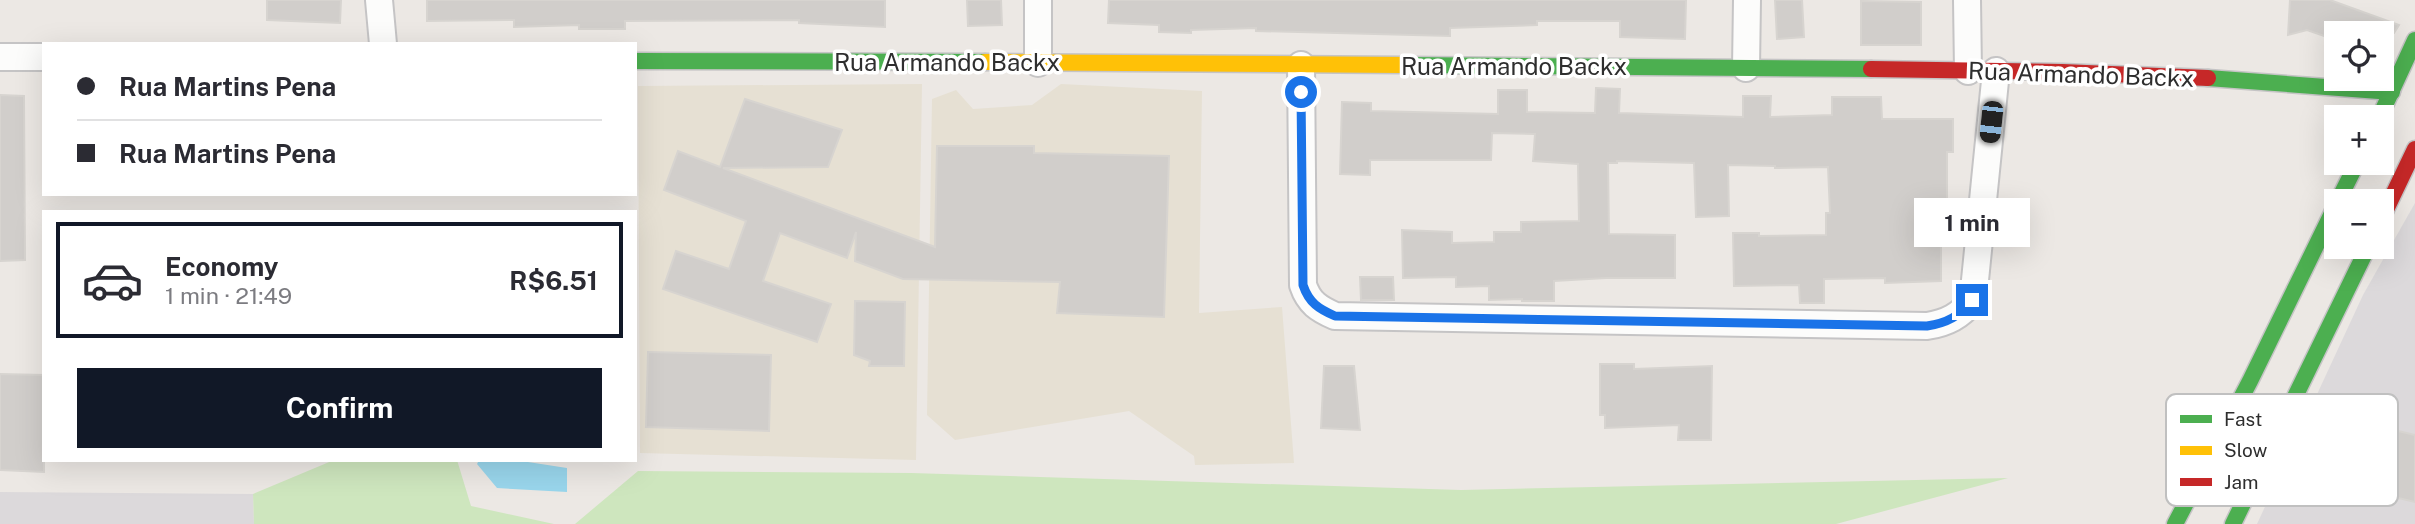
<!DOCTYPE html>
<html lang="en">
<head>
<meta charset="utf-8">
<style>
	:root { --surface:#fff; --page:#f2f2f3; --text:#2b2b33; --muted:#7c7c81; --line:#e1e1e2; --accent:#111827 }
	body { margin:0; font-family:"Public Sans",sans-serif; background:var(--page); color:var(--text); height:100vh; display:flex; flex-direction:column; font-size:26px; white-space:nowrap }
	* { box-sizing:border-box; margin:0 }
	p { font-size:23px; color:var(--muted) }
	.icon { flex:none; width:38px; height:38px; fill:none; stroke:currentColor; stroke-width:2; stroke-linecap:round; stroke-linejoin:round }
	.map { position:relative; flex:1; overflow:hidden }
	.drawer { position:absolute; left:42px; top:210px; width:595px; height:252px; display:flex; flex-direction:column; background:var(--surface); border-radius:0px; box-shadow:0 7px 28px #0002 }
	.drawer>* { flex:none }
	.top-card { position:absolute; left:42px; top:42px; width:595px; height:154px; border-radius:0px; box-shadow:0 7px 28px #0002; display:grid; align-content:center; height:154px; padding:0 35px; background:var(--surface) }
	.buttons { position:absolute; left:2324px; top:21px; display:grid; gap:14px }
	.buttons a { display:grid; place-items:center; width:70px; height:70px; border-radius:0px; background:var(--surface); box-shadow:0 7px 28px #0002; font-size:35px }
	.end { position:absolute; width:32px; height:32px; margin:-16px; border:9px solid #1a73e8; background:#fff; box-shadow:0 0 0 4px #fff }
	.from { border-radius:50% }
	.bubble { position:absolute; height:49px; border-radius:0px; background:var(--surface); box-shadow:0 7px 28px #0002; font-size:23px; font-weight:700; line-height:49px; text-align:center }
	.car { position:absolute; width:21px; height:42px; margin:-21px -10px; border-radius:9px; box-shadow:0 0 5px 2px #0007; background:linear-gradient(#222 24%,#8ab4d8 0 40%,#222 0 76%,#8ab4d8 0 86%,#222 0) }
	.top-card b { display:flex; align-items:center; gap:24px; height:66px; font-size:26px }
	.top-card b+b { border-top:2px solid var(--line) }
	.top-card i { width:18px; height:18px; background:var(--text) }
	ul { padding:12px 0 0; list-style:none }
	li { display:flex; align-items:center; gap:21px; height:116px; margin:0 14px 10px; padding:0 21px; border:4px solid transparent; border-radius:0px }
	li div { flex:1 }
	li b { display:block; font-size:26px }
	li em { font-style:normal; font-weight:700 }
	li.selected { border-color:var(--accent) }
	li>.icon { width:63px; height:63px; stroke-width:1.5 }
	.action { display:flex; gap:14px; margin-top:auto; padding:14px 35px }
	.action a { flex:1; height:80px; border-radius:0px; background:var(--accent); color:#fff; font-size:28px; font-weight:700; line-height:80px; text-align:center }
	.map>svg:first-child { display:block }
	.industrial { fill:#dcd9db }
	.education { fill:#e6e0d3 }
	.green { fill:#cee6be }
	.water { fill:#99d6ec }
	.building { fill:#d1cecb; stroke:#d7d4d0; stroke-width:2 }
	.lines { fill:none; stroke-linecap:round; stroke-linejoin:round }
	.street-casing { stroke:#c5c4c5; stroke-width:30 }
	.fast-casing { stroke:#c5c4c5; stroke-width:19 }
	.slow-casing { stroke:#c5c4c5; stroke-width:19 }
	.jam-casing { stroke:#c5c4c5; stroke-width:19 }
	.street { stroke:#fcfcfb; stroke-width:26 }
	.fast { stroke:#4caf50; stroke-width:16 }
	.slow { stroke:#ffc107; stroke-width:16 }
	.jam { stroke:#c62828; stroke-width:16 }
	.route { stroke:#1a73e8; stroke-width:9 }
	.labels { text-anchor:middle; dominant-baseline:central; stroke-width:7; stroke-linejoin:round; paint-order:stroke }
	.street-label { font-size:24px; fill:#2e2e2e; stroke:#fff }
	.key { fill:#fff; stroke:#c0c0c0; stroke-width:2 }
	.key-label { font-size:19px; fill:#2e2e2e }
</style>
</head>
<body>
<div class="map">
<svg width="2415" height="524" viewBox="0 0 2415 524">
	<rect width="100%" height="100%" fill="#ece8e4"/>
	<g class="industrial">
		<polygon points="2415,203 2415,524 2257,524 2363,295"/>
		<polygon points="0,492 253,494 254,524 0,524"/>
	</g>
	<g class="education">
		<polygon points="922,84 916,460 640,453 638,86"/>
		<polygon points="1061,84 1202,91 1199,313 1282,307 1294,463 1195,465 1194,456 1129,411 955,440 927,415 932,99 956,90 973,109 1032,105"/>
	</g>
	<g class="green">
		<polygon points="334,460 457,460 471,506 554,524 254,524 253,494"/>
		<polygon points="638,471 911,473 1461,490 2008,478 1836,524 575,524"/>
	</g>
	<polygon class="water" points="479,460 527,460 528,462 567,468 567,492 497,488 477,464"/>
	<g class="building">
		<polygon points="267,0 341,0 340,23 267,20"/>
		<polygon points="427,0 885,0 885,27 799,23 799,20 625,21 625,29 579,29 579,25 514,27 514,20 427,21"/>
		<polygon points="967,0 1001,0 1002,25 968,26"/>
		<polygon points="1109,0 1686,0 1685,39 1620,37 1620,21 1537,21 1537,25 1450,28 1450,36 1256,31 1256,28 1191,30 1191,33 1159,32 1159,25 1108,23"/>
		<polygon points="1775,0 1802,0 1804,37 1777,39"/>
		<polygon points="2290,0 2330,0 2399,25 2394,33 2336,33 2336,40 2307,30 2288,35"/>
		<polygon points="1861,1 1921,2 1921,45 1861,45"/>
		<polygon points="1596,88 1620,89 1619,113 1743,117 1743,96 1771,96 1770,117 1832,115 1832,97 1881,97 1882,119 1953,119 1953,152 1947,152 1947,199 1936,199 1938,246 1941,246 1941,281 1885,283 1885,278 1824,279 1824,303 1800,303 1799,285 1734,286 1733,233 1759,233 1759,236 1826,235 1826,213 1830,213 1828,167 1775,168 1775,166 1728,165 1729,216 1696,217 1694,163 1617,161 1617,163 1608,163 1609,234 1675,235 1675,278 1606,278 1554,281 1554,301 1522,301 1522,299 1489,300 1489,286 1456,287 1456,277 1403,278 1402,230 1452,232 1452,243 1494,242 1494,232 1521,232 1521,222 1579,221 1578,164 1533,161 1535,134 1492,133 1491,160 1370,160 1370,175 1340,174 1342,102 1371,103 1371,111 1498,114 1498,90 1527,90 1527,112 1595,113"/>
		<polygon points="0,95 24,96 25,260 0,261"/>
		<polygon points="745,99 842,130 828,167 723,168 935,247 937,146 1034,146 1034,153 1169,156 1164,317 1057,313 1060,282 903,279 855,261 856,232 847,258 780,233 763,281 831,304 817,342 663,289 676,251 729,269 746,221 664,190 678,151 720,167"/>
		<polygon points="1360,277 1393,277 1394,300 1361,300"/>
		<polygon points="855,301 905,302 904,366 869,366 870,361 854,355"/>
		<polygon points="648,352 771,355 769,431 646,427"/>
		<polygon points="1600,364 1634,364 1634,369 1712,366 1711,440 1678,440 1679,425 1605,428 1605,415 1600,415"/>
		<polygon points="1324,366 1354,366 1360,430 1321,428"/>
		<polygon points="0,374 44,375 44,472 0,470"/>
		<polygon points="2336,416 2415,435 2415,502 2315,478"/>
	</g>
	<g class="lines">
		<g class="street-casing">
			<g id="street">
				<polyline points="379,0 383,44"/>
				<polyline points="1967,0 1968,71"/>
				<polyline points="0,57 44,57"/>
				<polyline points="1038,63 1038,0"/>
				<path d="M1301 65 1303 285C1309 303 1319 309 1335 316L1927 326C1947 323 1960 316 1973 300L1996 71"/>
				<polyline points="1746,68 1747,0"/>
			</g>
		</g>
		<g class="fast-casing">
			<g id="fast">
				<polyline points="635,61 985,62"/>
				<polyline points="1404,65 1871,69"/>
				<polyline points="2208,78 2392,92"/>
				<polyline points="2381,114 2415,40"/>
				<polyline points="2338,201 2357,163"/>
				<polyline points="2175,524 2250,381 2336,205"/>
				<polyline points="2233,524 2368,247"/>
			</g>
		</g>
		<g class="slow-casing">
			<polyline id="slow" points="985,62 1404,65"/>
		</g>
		<g class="jam-casing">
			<g id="jam">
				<polyline points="1871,69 2062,72 2208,78"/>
				<polyline points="2382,218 2415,149"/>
			</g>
		</g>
		<use href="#street" class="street"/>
		<use href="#fast" class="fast"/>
		<use href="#slow" class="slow"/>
		<use href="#jam" class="jam"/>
	</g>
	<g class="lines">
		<path class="route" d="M1301 92 1303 285C1309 303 1319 309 1335 316L1927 326C1947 323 1960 316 1972 300"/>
	</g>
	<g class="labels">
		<g class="street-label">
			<text x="947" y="62">Rua Armando Backx</text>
			<text x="1514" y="66">Rua Armando Backx</text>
			<text transform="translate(2081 74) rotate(2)">Rua Armando Backx</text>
		</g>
	</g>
	<rect x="2166" y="394" width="232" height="112" rx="10" class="key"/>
	<rect x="2180" y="415" width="32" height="8" fill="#4caf50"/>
	<rect x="2180" y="446" width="32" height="9" fill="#ffc107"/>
	<rect x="2180" y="478" width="32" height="8" fill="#c62828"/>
	<g class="key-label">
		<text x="2224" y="426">Fast</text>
		<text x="2224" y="457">Slow</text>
		<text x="2224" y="489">Jam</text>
	</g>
</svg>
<div class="buttons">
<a><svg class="icon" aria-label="locate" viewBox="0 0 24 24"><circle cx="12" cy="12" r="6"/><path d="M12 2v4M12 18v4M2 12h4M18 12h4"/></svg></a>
<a>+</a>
<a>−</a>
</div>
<i class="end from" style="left:1301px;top:92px"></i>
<i class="end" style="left:1972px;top:300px"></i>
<div class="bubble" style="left:1914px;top:198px;width:116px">1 min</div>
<i class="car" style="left:1991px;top:122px;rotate:186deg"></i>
<div class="top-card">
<b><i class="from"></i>Rua Martins Pena</b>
<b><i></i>Rua Martins Pena</b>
</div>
<section class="drawer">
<ul>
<li class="selected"><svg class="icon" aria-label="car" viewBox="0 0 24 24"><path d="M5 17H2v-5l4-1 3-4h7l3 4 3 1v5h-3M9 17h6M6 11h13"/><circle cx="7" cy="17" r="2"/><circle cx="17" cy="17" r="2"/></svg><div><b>Economy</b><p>1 min · 21:49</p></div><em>R$6.51</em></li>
</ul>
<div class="action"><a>Confirm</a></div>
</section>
</div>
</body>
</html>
